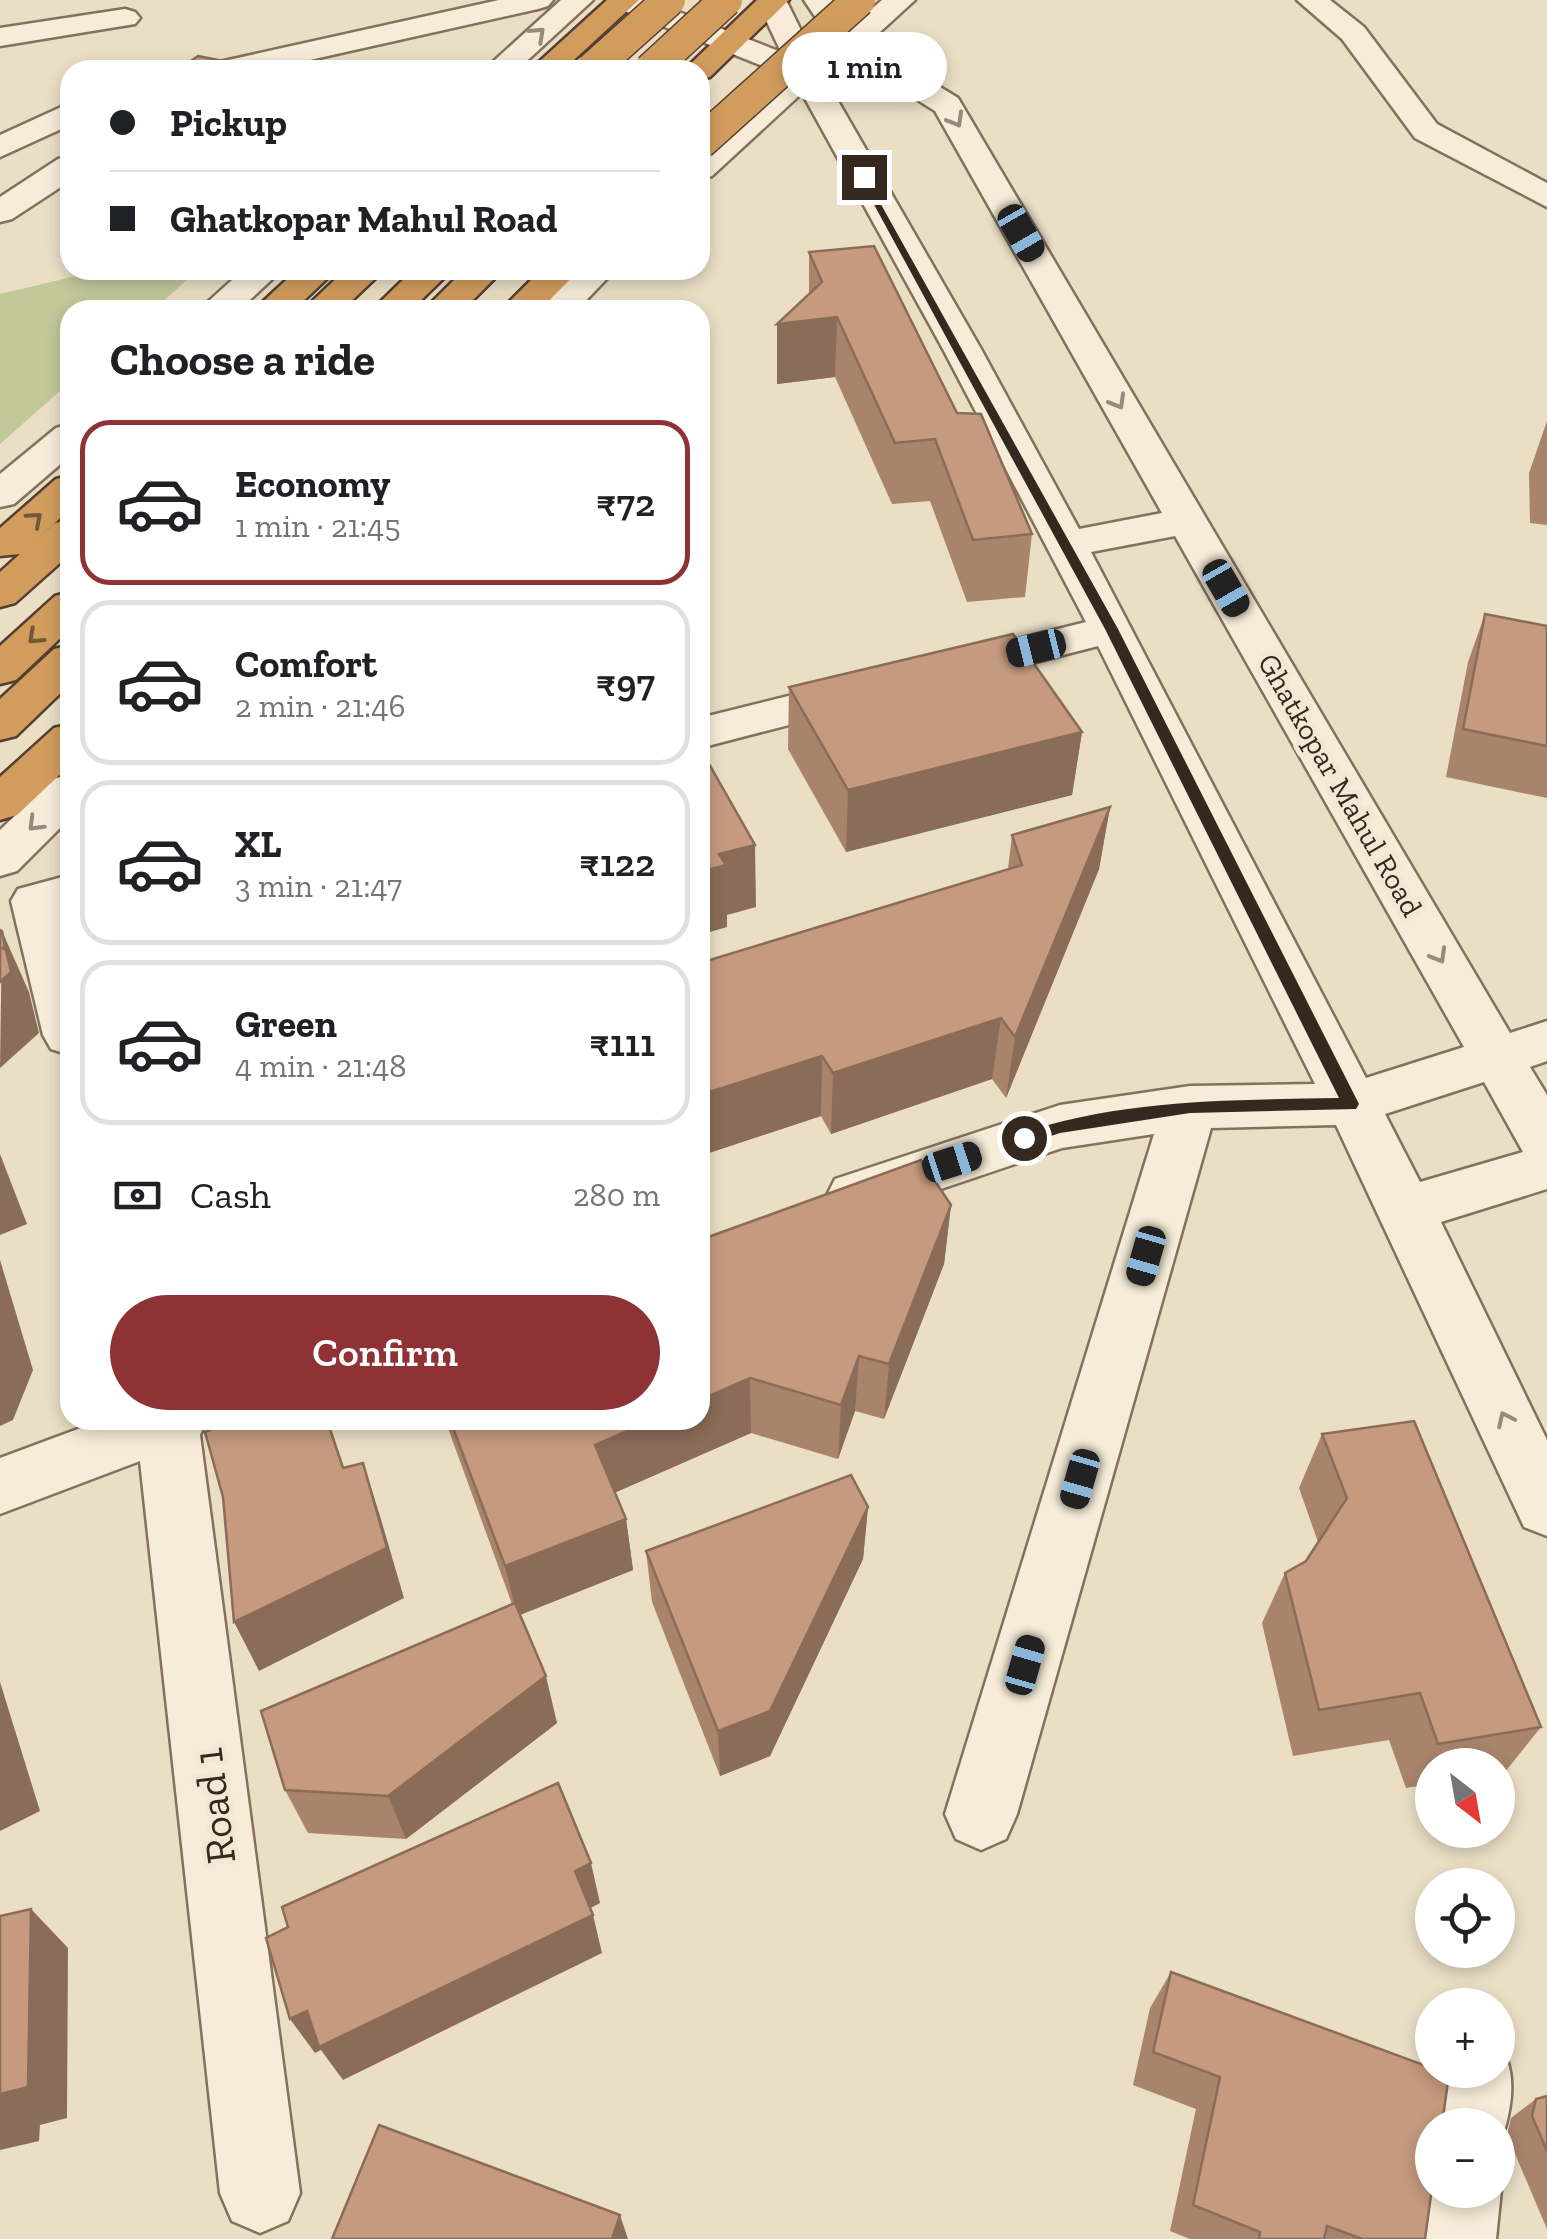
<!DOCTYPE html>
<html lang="en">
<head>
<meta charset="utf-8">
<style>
	:root { --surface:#fff; --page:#f2f2f2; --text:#202124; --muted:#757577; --line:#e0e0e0; --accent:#8e3235 }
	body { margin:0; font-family:"Zilla Slab",serif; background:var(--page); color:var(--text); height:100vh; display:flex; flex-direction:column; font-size:38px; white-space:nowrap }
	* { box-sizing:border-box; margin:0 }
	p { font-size:32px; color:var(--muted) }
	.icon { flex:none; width:55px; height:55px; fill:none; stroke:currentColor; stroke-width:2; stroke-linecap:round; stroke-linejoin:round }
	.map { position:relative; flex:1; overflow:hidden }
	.panel { position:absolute; left:60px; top:300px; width:650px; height:1130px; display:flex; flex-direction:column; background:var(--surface); border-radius:30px; box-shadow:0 5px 15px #0003 }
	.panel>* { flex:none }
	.guide { position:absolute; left:60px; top:60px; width:650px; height:220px; border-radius:30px; box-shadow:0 5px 15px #0003; display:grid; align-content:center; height:220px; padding:0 50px; background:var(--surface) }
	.needle { width:65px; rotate:149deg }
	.tools { position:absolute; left:1415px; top:1748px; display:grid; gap:20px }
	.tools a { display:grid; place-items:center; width:100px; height:100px; border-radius:50%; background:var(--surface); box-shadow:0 5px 15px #0003; font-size:50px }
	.end { position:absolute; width:45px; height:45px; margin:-22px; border:12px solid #35291f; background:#fff; box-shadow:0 0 0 5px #fff }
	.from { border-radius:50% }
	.bubble { position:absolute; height:70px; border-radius:35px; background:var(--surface); box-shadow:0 5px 15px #0003; font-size:32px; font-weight:600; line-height:70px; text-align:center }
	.car { position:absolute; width:30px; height:60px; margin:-30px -15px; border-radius:12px; box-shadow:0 0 8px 2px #0007; background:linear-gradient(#222 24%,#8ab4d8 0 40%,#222 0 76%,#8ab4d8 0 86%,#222 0) }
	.guide b { display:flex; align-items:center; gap:35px; height:95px; font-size:38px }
	.guide b+b { border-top:2px solid var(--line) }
	.guide i { width:25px; height:25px; background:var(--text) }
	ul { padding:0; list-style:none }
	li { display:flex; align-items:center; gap:30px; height:165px; margin:0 20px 15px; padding:0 30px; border:5px solid var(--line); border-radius:30px }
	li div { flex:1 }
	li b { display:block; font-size:38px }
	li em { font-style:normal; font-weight:600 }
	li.selected { border-color:var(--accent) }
	li>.icon { width:90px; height:90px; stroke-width:1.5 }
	h2 { padding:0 50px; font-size:45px; line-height:120px }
	.pay { display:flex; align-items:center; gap:25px; height:110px; padding:0 50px; font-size:38px }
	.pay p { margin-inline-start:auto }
	.cta { display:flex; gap:20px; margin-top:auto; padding:20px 50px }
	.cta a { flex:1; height:115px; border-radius:60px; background:var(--accent); color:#fff; font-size:40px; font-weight:600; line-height:115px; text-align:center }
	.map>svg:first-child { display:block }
	.green { fill:#c3c89a }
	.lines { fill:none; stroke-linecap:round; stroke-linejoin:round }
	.minor-casing { stroke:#84715d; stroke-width:5 }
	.highway-casing { stroke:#523f31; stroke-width:5 }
	.minor { fill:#f6ecd8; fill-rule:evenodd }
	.highway { fill:#d29c5d; fill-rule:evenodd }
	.highway-bridge-casing { stroke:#523f31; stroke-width:35; stroke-linecap:butt }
	.highway-bridge { stroke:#d29c5d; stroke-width:32 }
	.wall { fill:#a9846c }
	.shaded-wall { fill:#8a6c58 }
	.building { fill:#c59a7e; stroke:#8a6c58; stroke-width:2.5 }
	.oneway { stroke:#968a7c }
	.oneway2 { stroke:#745738 }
	.route { fill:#35291f }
	.labels { text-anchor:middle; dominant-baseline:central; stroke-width:10; stroke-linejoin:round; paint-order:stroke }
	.far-street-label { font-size:30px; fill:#35291f; stroke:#f2e9d4 }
	.near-street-label { font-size:42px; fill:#35291f; stroke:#f2e9d4 }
</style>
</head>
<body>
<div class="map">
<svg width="1547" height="2239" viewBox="0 0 1547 2239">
	<rect width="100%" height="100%" fill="#eadec5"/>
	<polygon class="green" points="102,270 198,270 153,310 70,310 70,382 0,444 0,294"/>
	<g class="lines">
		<g class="minor-casing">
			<g id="minor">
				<polygon points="499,0 553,0 548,6 538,9 265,70 209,70 213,63 224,61"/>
				<polygon points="561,0 593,0 517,70 484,70"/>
				<path d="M607 0H648L781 52 757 1 786 0 813 55 832 42 804 0H834L852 26 882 0H915L868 43 958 98 1510 1033 1547 1021V1061L1530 1067 1547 1095V1189L1441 1222 1547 1440V1536L1524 1527 1336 1125 1211 1128 1017 1814 1006 1839 981 1850 956 1839 945 1814 1154 1134 1062 1148 855 1218 835 1211 827 1195 835 1179 1060 1105 1190 1086 1315 1084 1098 646 954 683 938 679 932 669 938 659 1086 622 943 349 802 93 712 176 700 179V152L785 75 612 6ZM849 57 935 111 1162 513 1079 529 981 349 823 75ZM1175 536 1464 1047 1366 1078 1091 552ZM1484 1082 1523 1152 1420 1182 1385 1114Z"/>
				<polygon points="1297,0 1330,0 1364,27 1437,124 1547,183 1547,207 1415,138 1342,39"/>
				<polygon points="125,9 135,12 140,18 135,24 0,46 0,28"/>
				<polygon points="70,103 70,125 0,157 0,135"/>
				<polygon points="70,156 70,181 12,219 0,222 0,197 58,159"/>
				<polygon points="243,270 282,270 239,310 199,310"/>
				<polygon points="577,270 615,270 577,310 539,310"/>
				<polygon points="70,424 70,456 14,504 0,507 0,474 56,428"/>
				<polygon points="861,678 877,682 884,692 877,702 700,748 700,718"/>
				<polygon points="70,774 70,818 17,871 0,876 0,830 53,779"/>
				<polygon points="70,875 70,909 64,911 70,935 70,1055 51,1049 43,1035 11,901 18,889"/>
				<polygon points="102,1420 207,1420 200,1435 300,2193 288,2221 260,2233 232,2221 220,2193 140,1461 0,1514 0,1458"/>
				<path d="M1498 2043C1520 2072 1511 2116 1498 2148V2125H1432V2134L1429 2125 1435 2070H1498Z"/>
				<polygon points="1432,2162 1432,2190 1498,2190 1498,2182 1501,2190 1496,2239 1416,2239 1421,2190"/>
			</g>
		</g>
		<g class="highway-casing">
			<g id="highway">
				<polygon points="607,0 639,0 563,70 530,70"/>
				<polygon points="757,0 789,0 710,77 700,79 700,70 684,70"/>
				<polygon points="297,270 336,270 294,310 254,310"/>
				<polygon points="345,270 384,270 342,310 303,310"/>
				<polygon points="413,270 452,270 411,310 372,310"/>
				<polygon points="464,270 503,270 463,310 424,310"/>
				<polygon points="541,270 579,270 540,310 501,310"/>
				<polygon points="70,476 70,509 34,542 55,523 70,520 70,554 15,603 0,607 0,572 20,554 0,556 0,528 56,479"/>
				<polygon points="70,592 70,629 16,680 0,684 0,646 55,596"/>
				<polygon points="70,645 70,684 16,736 0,740 0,699 54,649"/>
				<polygon points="70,724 70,765 17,815 0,820 0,777 54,728"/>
			</g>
		</g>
		<use href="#minor" class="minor"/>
		<use href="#highway" class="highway"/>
		<g class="highway-bridge-casing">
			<g id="highway-bridge">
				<polyline points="591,70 669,0"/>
				<polyline points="650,70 726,0"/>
				<polyline points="700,143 859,0"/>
			</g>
		</g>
		<use href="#highway-bridge" class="highway-bridge"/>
	</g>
	<g class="wall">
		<polygon points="70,146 70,174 64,150"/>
		<polygon points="809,252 957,413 1032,534 1025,597 967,602 930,501 892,504 835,377 777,384 777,324 809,295"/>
		<polygon points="1547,421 1547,525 1530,523 1529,473"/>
		<polygon points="1485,614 1547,626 1547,798 1446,777 1468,662"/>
		<polygon points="789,687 1082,732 1072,795 846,852 788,749"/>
		<polygon points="1110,807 1099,869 1006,1098 992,1079 831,1134 821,1116 700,1156 700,963 1008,869 1012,835"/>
		<polygon points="951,1205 944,1264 884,1419 855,1411 838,1459 751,1433 615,1492 626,1519 633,1570 520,1615 557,1723 406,1839 308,1833 285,1790 512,1604 445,1420 700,1420"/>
		<polygon points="1322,1434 1541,1727 1505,1772 1498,1774 1498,1765 1432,1765 1432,1784 1406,1788 1389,1740 1293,1756 1262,1623 1285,1573 1306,1561 1318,1542 1299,1488"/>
		<polygon points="868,1507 863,1559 770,1756 720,1776 652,1602 646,1551"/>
		<polygon points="1171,1972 1425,2239 1190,2239 1170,2231 1196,2109 1133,2085 1150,2008"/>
		<polygon points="1547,2096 1547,2229 1507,2135 1511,2118 1536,2099"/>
	</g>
	<g class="shaded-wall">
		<polygon points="837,317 835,377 777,384 777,324"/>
		<polygon points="1082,732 1072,795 846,852 848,790"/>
		<polygon points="1110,807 1099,869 1006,1098 1015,1037"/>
		<polygon points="755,845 756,907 727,915 727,927 700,935 700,872 719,854"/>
		<polygon points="2,931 29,992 39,1033 0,1068"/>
		<polygon points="1001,1018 992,1079 831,1134 833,1073"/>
		<polygon points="822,1056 821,1116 700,1156 700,1095"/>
		<polygon points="0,1154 27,1224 0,1235"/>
		<polygon points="951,1205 944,1264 884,1419 889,1364"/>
		<polygon points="0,1260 33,1370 13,1420 0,1426"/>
		<polygon points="859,1356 855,1411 838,1459 841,1405"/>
		<polygon points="750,1378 751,1433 603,1498 595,1445 653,1420 700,1420 700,1400"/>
		<polygon points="363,1463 380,1516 404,1598 259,1671 234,1622"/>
		<polygon points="868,1507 863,1559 770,1756 720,1776 718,1731"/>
		<polygon points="626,1519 633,1570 517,1616 505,1566"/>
		<polygon points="546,1676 557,1723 406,1839 388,1796"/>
		<polygon points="0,1682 40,1811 0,1831"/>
		<polygon points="591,1863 600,1903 585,1911 575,1871"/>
		<polygon points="31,1909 68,1948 67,2118 40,2125 39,2141 0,2150 0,2094"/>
		<polygon points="593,1915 602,1953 343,2080 321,2050 315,2053 290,2019 307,2011"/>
		<polygon points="620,2215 628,2239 612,2239"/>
	</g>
	<g class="building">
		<polygon points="198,56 268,70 178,70"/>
		<polygon points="874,246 957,413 981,414 1032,534 973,540 935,439 895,443 837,317 777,324 822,282 809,252"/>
		<polygon points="1485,614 1547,626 1547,746 1463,729"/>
		<polygon points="1013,634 1082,732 848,790 789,687"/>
		<polygon points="700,748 755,845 719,854 726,865 700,872"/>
		<polygon points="1110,807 1015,1037 1001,1018 833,1073 822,1056 700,1095 700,963 1022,865 1012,835"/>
		<polygon points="0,930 2,931 5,946 2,948 6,950 11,972 0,982"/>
		<polygon points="921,1160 951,1205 889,1364 859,1356 841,1405 750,1378 700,1400 700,1240"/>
		<polygon points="234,1420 327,1420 343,1468 363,1463 387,1548 234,1622 223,1497 205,1432"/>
		<polygon points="450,1420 653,1420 595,1445 626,1519 505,1566"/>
		<polygon points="1414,1421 1541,1727 1438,1744 1420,1693 1319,1710 1285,1573 1306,1561 1347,1498 1322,1434"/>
		<polygon points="851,1475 868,1507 770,1711 718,1731 646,1551"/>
		<polygon points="515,1603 546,1676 388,1796 285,1790 261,1711"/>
		<polygon points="558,1783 591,1863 575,1871 593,1915 319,2047 307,2011 290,2019 266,1938 288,1927 282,1907"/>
		<polygon points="31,1909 28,2087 0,2094 0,1916"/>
		<polygon points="1171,1972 1432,2068 1432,2070 1438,2070 1449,2074 1442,2125 1432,2125 1432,2188 1425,2239 1362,2239 1327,2226 1324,2239 1259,2239 1260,2232 1193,2205 1220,2077 1153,2052"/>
		<polygon points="1547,2096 1547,2151 1532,2116 1536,2099"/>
		<polygon points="379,2125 620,2215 612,2239 332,2239"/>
	</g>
	<defs><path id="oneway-chevron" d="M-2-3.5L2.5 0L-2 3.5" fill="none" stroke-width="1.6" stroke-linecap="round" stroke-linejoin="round" transform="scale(2.5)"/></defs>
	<g class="oneway">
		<use href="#oneway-chevron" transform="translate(538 34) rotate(-43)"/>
		<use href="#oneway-chevron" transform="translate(956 120) rotate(60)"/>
		<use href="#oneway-chevron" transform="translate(1118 402) rotate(60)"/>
		<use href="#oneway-chevron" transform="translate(35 824) rotate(135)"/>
		<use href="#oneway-chevron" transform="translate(1439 956) rotate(60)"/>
		<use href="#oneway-chevron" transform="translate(1505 1419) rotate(-115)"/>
	</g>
	<g class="oneway2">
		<use href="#oneway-chevron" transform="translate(35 519) rotate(-41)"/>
		<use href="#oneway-chevron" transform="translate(35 637) rotate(137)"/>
	</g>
	<path class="route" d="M864 174 1118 629 1359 1104 1356 1109 1190 1113 1060 1133 1024 1145 1016 1138 1018 1134C1122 1099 1231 1100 1339 1098L1105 629 859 177Z"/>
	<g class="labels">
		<g class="far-street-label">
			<text transform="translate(1340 785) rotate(60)">Ghatkopar Mahul Road</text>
		</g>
		<g class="near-street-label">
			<text transform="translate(214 1806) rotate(-97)">Road 1</text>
		</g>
	</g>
</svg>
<div class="tools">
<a><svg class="needle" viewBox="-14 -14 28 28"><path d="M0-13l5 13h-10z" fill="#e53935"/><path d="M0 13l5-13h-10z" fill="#757577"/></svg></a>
<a><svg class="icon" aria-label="locate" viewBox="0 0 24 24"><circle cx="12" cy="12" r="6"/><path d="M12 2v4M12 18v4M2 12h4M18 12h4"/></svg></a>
<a>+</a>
<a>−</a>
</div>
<i class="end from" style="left:1024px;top:1138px"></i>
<i class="end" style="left:864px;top:177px"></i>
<div class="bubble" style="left:782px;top:32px;width:165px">1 min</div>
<i class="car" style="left:1021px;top:233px;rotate:150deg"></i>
<i class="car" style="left:1226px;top:588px;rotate:150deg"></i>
<i class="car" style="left:1036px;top:648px;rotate:256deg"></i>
<i class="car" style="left:952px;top:1162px;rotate:72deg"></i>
<i class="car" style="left:1146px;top:1256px;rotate:196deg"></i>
<i class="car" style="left:1080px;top:1479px;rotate:196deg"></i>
<i class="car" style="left:1025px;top:1665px;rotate:16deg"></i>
<div class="guide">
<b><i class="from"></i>Pickup</b>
<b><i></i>Ghatkopar Mahul Road</b>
</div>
<section class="panel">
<h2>Choose a ride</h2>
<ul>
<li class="selected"><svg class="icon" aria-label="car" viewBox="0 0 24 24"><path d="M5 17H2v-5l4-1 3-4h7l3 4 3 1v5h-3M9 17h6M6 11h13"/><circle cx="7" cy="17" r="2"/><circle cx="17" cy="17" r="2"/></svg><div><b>Economy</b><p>1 min · 21:45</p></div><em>₹72</em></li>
<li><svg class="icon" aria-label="car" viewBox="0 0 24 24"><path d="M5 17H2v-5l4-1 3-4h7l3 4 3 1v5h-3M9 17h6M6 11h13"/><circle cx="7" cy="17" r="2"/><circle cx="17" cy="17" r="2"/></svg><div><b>Comfort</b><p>2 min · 21:46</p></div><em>₹97</em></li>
<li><svg class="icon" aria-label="car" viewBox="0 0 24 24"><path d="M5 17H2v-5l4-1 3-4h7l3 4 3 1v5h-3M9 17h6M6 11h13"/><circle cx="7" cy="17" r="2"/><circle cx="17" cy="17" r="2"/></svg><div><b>XL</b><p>3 min · 21:47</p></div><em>₹122</em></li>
<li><svg class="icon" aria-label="car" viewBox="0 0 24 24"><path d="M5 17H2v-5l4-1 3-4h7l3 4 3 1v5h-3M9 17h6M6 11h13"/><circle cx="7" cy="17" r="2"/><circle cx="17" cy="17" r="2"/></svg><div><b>Green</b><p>4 min · 21:48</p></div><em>₹111</em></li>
</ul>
<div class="pay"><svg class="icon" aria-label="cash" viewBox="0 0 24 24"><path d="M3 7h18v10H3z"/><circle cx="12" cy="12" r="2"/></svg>Cash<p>280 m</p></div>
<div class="cta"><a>Confirm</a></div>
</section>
</div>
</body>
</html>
